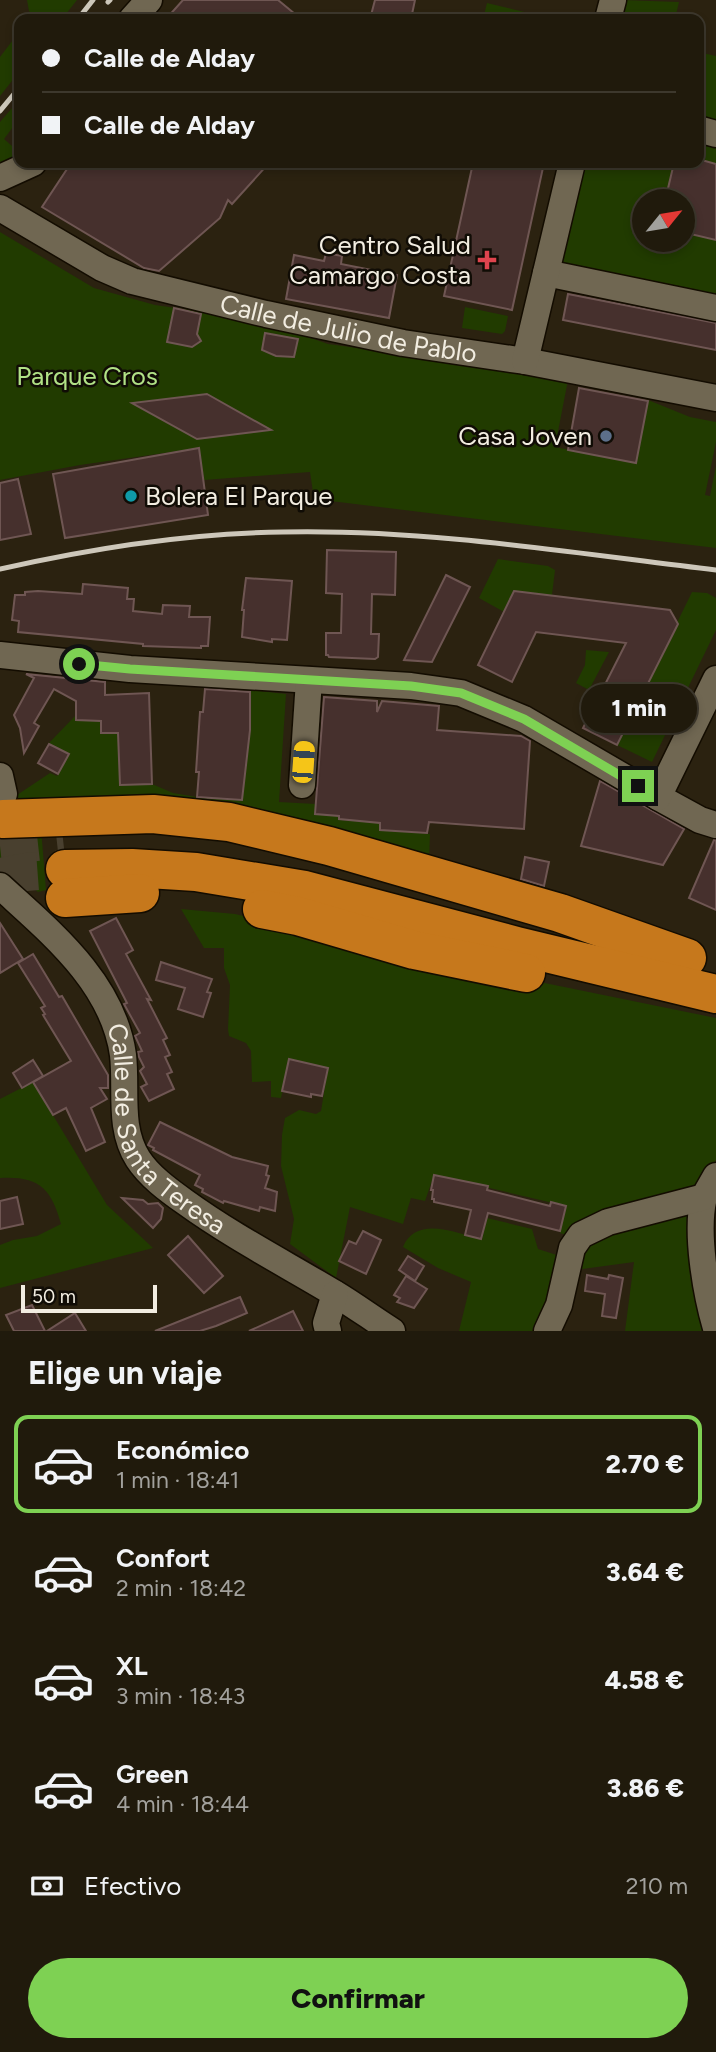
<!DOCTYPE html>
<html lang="es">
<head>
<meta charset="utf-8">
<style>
	:root { --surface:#201a0c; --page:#2d271a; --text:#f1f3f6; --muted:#a2a19d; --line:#3d382d; --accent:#7ed153 }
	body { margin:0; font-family:Figtree,sans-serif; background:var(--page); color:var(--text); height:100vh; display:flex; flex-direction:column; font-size:26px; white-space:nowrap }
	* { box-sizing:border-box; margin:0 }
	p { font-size:23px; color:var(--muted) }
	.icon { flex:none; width:38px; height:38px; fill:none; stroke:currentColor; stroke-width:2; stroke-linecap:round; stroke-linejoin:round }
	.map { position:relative; height:1331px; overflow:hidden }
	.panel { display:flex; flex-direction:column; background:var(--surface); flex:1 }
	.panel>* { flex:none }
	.hud { position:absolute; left:14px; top:14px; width:690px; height:154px; border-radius:14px; box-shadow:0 4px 10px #0003,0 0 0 2px var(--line); display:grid; align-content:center; height:154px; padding:0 28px; background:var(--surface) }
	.needle { width:46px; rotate:60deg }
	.fabs { position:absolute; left:632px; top:189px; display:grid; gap:14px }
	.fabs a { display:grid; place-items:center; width:63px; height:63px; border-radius:50%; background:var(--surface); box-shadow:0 4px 10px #0003,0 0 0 2px var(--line); font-size:35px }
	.scale { position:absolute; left:21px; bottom:18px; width:136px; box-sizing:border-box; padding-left:7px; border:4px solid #f2ede1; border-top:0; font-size:19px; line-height:24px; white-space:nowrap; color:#f2ede1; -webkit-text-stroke:5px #100c05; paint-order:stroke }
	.end { position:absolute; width:32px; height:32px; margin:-16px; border:9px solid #7ed153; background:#111; box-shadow:0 0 0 4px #111 }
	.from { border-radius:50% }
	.bubble { position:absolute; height:49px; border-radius:24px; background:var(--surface); box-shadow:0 4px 10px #0003,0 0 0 2px var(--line); font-size:23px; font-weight:800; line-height:49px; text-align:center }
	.car { position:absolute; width:21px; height:42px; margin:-21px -10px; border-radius:9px; box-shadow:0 0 5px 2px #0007; background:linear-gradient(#f5c518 24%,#345 0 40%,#f5c518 0 76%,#345 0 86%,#f5c518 0) }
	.hud b { display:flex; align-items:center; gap:24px; height:66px; font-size:26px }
	.hud b+b { border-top:2px solid var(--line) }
	.hud i { width:18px; height:18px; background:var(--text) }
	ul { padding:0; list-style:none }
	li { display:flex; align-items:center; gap:21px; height:98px; margin:0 14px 10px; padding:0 14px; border:4px solid transparent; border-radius:14px }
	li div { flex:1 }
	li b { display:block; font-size:26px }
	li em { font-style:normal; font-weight:800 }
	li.active { border-color:var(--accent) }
	li>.icon { width:63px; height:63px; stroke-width:1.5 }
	h2 { padding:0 28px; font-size:32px; line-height:84px }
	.pay { display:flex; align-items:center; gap:18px; height:77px; padding:0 28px; font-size:26px }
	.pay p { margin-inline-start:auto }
	.action { display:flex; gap:14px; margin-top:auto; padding:14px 28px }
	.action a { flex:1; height:80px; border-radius:42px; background:var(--accent); color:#111; font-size:28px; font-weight:800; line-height:80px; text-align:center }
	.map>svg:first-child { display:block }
	.green { fill:#213b00; fill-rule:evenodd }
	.building { fill:#46302d; stroke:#6f5653; stroke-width:2 }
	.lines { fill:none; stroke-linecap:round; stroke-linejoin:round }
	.highway-tunnel { stroke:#49402f; stroke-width:38; stroke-dasharray:38 19; stroke-linecap:butt }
	.minor-casing { stroke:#130c00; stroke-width:29 }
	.highway-casing { stroke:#130c00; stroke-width:41 }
	.minor { stroke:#706752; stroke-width:26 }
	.highway { stroke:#c6781c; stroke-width:38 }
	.rail { stroke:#cdc7ba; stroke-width:5 }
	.route { stroke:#7ed153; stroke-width:9 }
	.health-dot { fill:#e0444e; stroke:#100c05; stroke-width:2.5 }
	.service-dot { fill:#5c6f8a; stroke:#100c05; stroke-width:2.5 }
	.culture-dot { fill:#0f9aa8; stroke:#100c05; stroke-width:2.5 }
	.labels { text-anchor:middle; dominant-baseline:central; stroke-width:5; stroke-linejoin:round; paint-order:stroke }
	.poi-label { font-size:26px; fill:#f2ede1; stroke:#100c05; text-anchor:end }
	.street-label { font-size:26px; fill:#f2ede1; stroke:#100c05 }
	.park-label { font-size:26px; fill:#b1e286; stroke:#100c05 }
</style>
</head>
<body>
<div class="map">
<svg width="716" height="1331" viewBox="0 0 716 1331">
	<rect width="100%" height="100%" fill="#2b2210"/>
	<g class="green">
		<polygon points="27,0 77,0 62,19 30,19 33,15 29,11"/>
		<polygon points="622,0 679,2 675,19 618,19"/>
		<polygon points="487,3 553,19 483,19"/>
		<polygon points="19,32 19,72 0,96 0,57"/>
		<polygon points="698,52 716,56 716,123 698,119"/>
		<polygon points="19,100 19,119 4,139 19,152 19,154 0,166 0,122"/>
		<path d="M698 137 716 141V298L559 267 584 163H698ZM644 201H682V240H644Z"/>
		<polygon points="0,232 94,288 155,305 260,320 328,344 463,362 568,380 555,447 636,463 648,400 690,417 716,422 716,442 705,495 710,496 716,466 716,548 314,499 310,472 204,480 199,448 80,465 0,480"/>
		<polygon points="465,307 508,316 505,331 502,334 462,328"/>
		<polygon points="498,559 548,566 555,570 552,595 515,591 504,612 479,598"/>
		<polygon points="692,592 707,593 716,598 716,630 652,762 617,745"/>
		<polygon points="586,650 609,652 589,690 576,683 585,665"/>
		<polygon points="250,690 286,694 279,802 316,804 316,814 339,816 340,820 381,823 381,830 430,834 429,861 6,809 17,795 50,773 57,776 69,754 49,743 75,716 77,720 101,721 101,733 118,733 120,785 152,784 173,793 197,797 242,799"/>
		<polygon points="41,828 46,890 38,892 0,860 0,831"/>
		<polygon points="181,909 235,914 457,965 716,1018 716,1160 705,1177 701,1194 572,1237 560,1233 566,1206 434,1175 425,1201 411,1198 403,1224 350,1207 336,1278 290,1244 294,1219 281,1166 282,1135 285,1118 299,1110 316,1114 321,1111 328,1068 289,1060 281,1098 271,1097 271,1081 252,1082 251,1051 246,1043 229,1036 228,1029 230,985 224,968 224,948 204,948"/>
		<path d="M33 1082 107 1205 153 1248 0 1288V1245L13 1240 37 1236 61 1224C51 1188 39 1176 0 1178V1099Z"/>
		<polygon points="698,1205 710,1331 625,1331 634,1262 575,1270 587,1239"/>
		<path d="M487 1218 532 1229 538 1249 560 1256 541 1331H459L471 1282 438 1268 403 1247C416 1215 457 1233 482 1240Z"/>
	</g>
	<g class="building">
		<polygon points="183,0 278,0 301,19 166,19"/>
		<polygon points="375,0 415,0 411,19 370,19"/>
		<polygon points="698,159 716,164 716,240 682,232 682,201 665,201 674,163 698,163"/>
		<polygon points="71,163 269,163 232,204 228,200 220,218 159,271 144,268 42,207"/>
		<polygon points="473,163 544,163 512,310 444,296"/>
		<polygon points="326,253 342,256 341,264 397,275 389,318 286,299 294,255 324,261"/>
		<polygon points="568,294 716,323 716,350 563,320"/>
		<polygon points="174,308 201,314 197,334 201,341 192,347 167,342"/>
		<polygon points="265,333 298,339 294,357 276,356 262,350"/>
		<polygon points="579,388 648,401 636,463 568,450"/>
		<polygon points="207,394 271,430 197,439 132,403"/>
		<polygon points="199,448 208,515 65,538 53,474"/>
		<polygon points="18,479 31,534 0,540 0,483"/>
		<polygon points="327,550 396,552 395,595 372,594 371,634 379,634 378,657 375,659 329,657 328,655 326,655 326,633 341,633 342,594 326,593"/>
		<polygon points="446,575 470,587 432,662 404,660"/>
		<polygon points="246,578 292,581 287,640 272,639 272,642 242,637 244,610 242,610"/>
		<polygon points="83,584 128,588 127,599 134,599 133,611 162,614 163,605 190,606 189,617 210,617 208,646 201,646 201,648 143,646 143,644 18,632 19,621 12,620 15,595 25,595 25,592 38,591 82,594"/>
		<polygon points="514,591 670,610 678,624 617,745 583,728 626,643 536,632 512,682 478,665"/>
		<polygon points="26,674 105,682 105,695 149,693 152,784 120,785 118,733 101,733 101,721 76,720 76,701 54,689 34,723 39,726 24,753 20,728 14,715 34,678"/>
		<polygon points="205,689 250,692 250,730 242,800 197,797 199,772 196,772 200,712 203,712"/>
		<polygon points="324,697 377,701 377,712 382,701 439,706 437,730 521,736 530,741 524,829 429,822 427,833 380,830 380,823 339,819 339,816 315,814"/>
		<polygon points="49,744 69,754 58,774 38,763"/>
		<polygon points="600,781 684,829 663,865 581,846"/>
		<polygon points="714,840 716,840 716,910 689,898"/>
		<polygon points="525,857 549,862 544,886 521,879"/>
		<polygon points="116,918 133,950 126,954 151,1000 147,999 167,1038 163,1040 170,1055 165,1057 172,1072 167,1074 174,1089 149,1101 141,1087 147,1084 140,1071 144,1067 139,1057 138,1052 142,1051 135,1036 140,1033 124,1004 127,1003 90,931"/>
		<polygon points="0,923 23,959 0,973"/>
		<polygon points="33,954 59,997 62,996 108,1075 108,1088 100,1088 107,1099 91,1108 105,1142 86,1151 66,1108 53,1115 33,1082 71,1061 43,1015 45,1014 41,1008 45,1006 18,963"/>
		<polygon points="161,962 212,979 207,992 211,993 203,1017 178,1009 185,988 156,980"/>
		<polygon points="289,1059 328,1068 322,1096 311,1094 311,1097 282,1091"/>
		<polygon points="33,1060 43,1076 22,1088 13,1073"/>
		<polygon points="160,1122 232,1157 268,1166 266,1175 269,1176 265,1188 277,1192 275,1211 260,1207 259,1211 224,1201 223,1203 202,1192 203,1189 195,1185 200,1175 153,1150 154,1148 148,1145"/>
		<polygon points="434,1175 488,1186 487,1190 550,1206 551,1202 566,1206 560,1231 488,1213 481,1239 465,1235 471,1210 434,1202 434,1199 432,1199 433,1190 431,1190"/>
		<polygon points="17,1197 23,1224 0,1229 0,1201"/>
		<polygon points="122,1198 143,1200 148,1204 158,1203 163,1208 161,1219 153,1228"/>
		<polygon points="363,1231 381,1240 366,1274 339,1261 349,1241 356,1244"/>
		<polygon points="188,1236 223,1276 204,1293 168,1255"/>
		<polygon points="408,1256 424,1266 415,1281 399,1270"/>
		<polygon points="587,1275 608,1279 609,1275 623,1278 616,1318 602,1316 605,1294 585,1291"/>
		<polygon points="406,1276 427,1289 414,1308 397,1302 400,1298 394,1295"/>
		<polygon points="240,1297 247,1313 216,1326 200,1331 155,1331"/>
		<polygon points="32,1305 45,1331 14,1331 6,1315"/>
		<polygon points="293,1311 303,1331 249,1331"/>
		<polygon points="75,1313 86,1331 47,1331"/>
	</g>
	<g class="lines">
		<g class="highway-tunnel">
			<polyline points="0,846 63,839"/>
			<polyline points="0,877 26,872 65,869"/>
		</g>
		<g class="minor-casing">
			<g id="minor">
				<polyline points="132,19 149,0"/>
				<polyline points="608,19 613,0"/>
				<polyline points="698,129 716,134"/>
				<polyline points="0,178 33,163"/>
				<path id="s1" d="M0 208 102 268 132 281 266 314 403 343 525 361 716 398"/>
				<polyline points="546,273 716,308"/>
				<polyline points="525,361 572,163"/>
				<polyline points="0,655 130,669 411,686 461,693 524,719 658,797 700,820 716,825"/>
				<polyline points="0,776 4,794 0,804"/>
				<polyline points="302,785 309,680"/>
				<polyline points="658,797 716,679"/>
				<path id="s2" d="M0 886C50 932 113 982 123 1055 127 1089 118 1128 138 1159 149 1176 168 1190 185 1202 232 1236 284 1263 334 1293 354 1305 373 1319 392 1331"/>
				<path d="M704 1197C695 1231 706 1294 716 1328"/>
				<polyline points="328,1331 326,1323 335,1294"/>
				<polyline points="547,1331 559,1305 572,1248 581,1235 608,1222 704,1197 716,1176"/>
			</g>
		</g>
		<g class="highway-casing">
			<g id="highway">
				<polyline points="3,819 153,814 229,822 329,846 560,913 687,958"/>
				<polyline points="65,869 132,868 196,872 305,890 517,946 716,994"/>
				<polyline points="65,898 140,893"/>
				<polyline points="262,909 298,916 414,950 526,973"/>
			</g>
		</g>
		<use href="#minor" class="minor"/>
		<use href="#highway" class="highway"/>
		<g class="rail">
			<polyline points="108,2 110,0"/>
			<polyline points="78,19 93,0"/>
			<polyline points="0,111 19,88"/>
			<path d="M0 569C93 548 187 533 283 532 428 529 573 553 716 570"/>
		</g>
	</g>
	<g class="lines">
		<polyline class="route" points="79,664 130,669 411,686 461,693 524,719 638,786"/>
	</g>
	<path class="health-dot" d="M483.5 249.5h7v7h7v7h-7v7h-7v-7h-7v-7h7z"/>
	<circle class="service-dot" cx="606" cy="436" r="7"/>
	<circle class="culture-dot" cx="131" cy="496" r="7"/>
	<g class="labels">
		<g class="poi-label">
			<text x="471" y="245">Centro Salud<tspan x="471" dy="30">Camargo Costa</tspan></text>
			<text x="592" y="436">Casa Joven</text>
			<text x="145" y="496" text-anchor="start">Bolera El Parque</text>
		</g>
		<g class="street-label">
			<text stroke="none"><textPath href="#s1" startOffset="373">Calle de Julio de Pablo</textPath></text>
			<text stroke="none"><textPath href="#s2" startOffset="306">Calle de Santa Teresa</textPath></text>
		</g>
		<g class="park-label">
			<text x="87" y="376">Parque Cros</text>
		</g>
	</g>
</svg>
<div class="fabs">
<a><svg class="needle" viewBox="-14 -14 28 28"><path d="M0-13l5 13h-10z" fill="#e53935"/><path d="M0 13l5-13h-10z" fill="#a2a19d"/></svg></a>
</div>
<div class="scale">50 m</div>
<i class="end from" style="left:79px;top:664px"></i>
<i class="end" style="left:638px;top:786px"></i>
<div class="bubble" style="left:581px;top:684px;width:116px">1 min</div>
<i class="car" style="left:303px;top:762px;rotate:4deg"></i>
<div class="hud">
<b><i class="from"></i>Calle de Alday</b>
<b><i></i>Calle de Alday</b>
</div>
</div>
<section class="panel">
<h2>Elige un viaje</h2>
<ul>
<li class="active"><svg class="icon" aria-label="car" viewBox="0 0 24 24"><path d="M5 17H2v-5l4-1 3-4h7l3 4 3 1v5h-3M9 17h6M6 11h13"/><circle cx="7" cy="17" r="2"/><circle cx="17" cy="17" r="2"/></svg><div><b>Económico</b><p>1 min · 18:41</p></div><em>2.70 €</em></li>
<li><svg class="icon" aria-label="car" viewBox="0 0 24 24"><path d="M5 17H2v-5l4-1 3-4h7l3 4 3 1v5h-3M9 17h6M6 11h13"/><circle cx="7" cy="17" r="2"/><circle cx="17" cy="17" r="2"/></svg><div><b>Confort</b><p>2 min · 18:42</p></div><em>3.64 €</em></li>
<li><svg class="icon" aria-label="car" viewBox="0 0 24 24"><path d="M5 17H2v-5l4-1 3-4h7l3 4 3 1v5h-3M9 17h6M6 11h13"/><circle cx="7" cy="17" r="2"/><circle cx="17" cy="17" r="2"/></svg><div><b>XL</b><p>3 min · 18:43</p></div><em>4.58 €</em></li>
<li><svg class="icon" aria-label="car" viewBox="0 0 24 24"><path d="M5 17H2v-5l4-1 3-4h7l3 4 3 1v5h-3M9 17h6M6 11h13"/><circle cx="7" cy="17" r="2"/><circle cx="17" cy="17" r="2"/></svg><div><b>Green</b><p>4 min · 18:44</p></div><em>3.86 €</em></li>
</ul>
<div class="pay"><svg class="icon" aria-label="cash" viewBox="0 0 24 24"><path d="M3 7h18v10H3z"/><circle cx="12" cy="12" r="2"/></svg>Efectivo<p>210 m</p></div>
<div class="action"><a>Confirmar</a></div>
</section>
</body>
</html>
